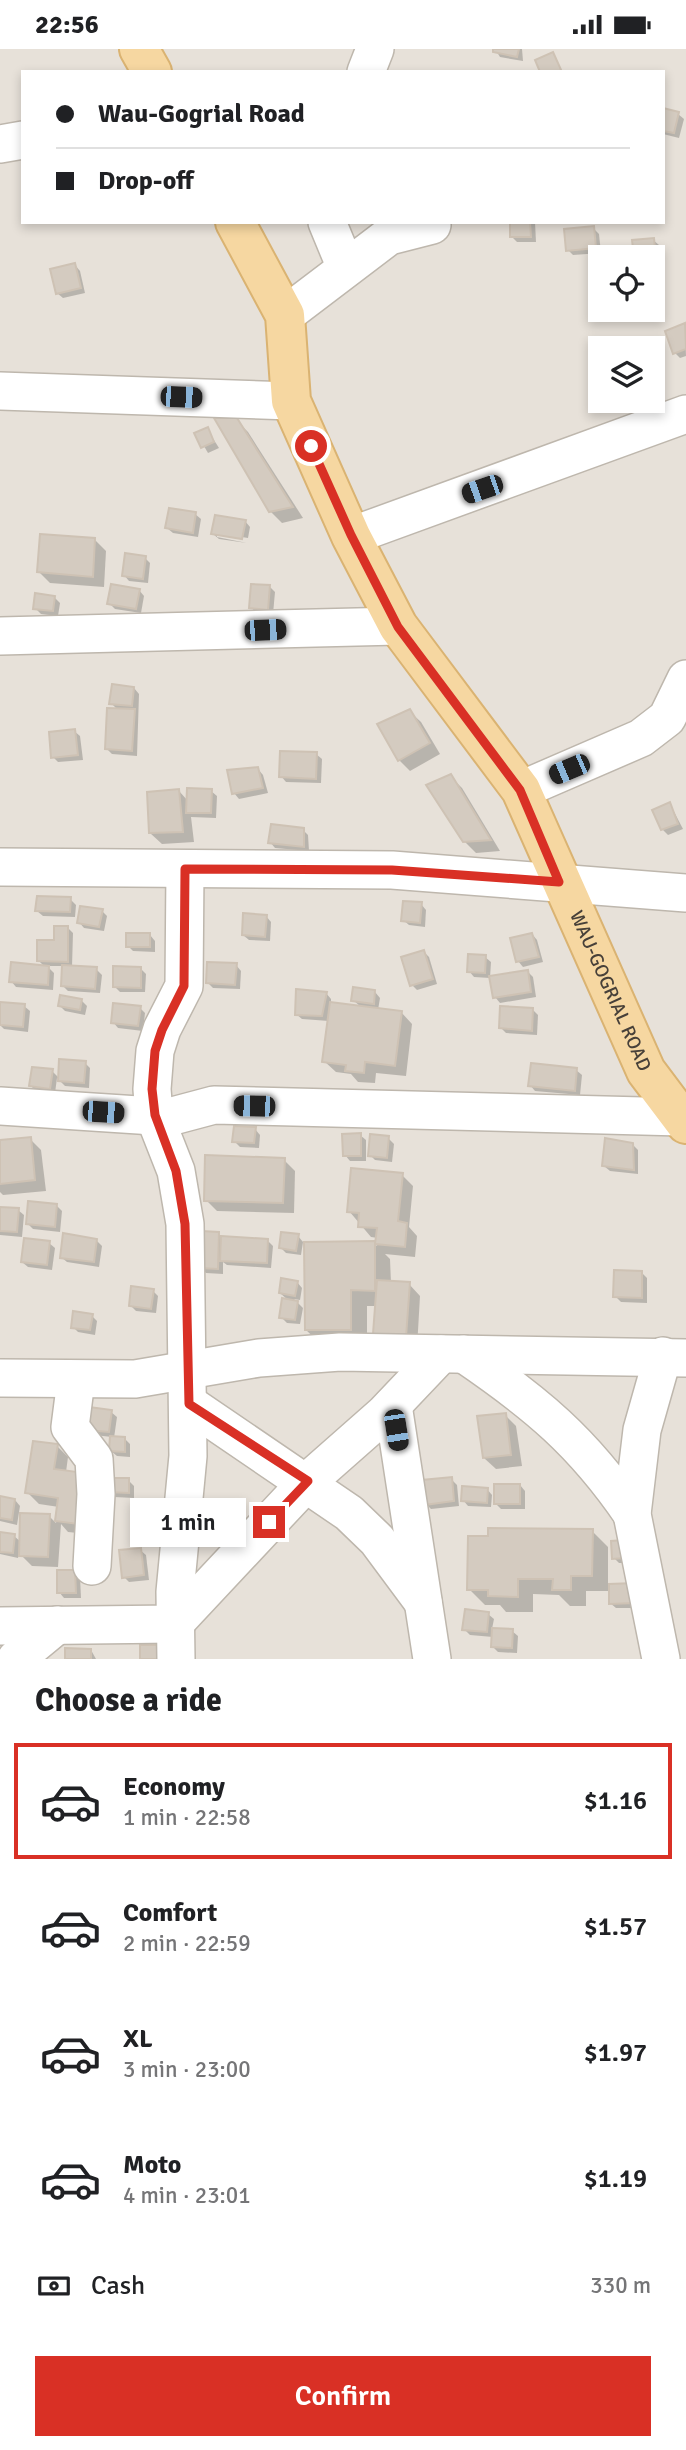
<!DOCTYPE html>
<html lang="en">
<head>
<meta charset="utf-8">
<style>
	:root { --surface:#fff; --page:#f6f6f6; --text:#202124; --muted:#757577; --line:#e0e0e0; --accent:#d93025 }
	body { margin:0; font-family:Signika,sans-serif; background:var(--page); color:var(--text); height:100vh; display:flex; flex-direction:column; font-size:26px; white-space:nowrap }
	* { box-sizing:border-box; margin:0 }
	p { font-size:23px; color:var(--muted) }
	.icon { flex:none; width:38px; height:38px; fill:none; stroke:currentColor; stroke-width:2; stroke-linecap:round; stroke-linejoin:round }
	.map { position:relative; height:1610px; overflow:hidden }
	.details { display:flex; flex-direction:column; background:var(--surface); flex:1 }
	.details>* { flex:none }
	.top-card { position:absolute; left:21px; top:21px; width:644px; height:154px; border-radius:0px; box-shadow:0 4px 10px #0003; display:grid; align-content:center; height:154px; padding:0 35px; background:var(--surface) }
	.fabs { position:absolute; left:588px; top:196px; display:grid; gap:14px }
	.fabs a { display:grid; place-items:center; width:77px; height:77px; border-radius:0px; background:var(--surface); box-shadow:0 4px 10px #0003; font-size:35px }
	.end { position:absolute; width:32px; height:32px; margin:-16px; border:9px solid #d93025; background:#fff; box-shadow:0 0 0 4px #fff }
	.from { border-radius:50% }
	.bubble { position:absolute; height:49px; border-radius:0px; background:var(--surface); box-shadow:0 4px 10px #0003; font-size:23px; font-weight:600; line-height:49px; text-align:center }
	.car { position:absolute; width:21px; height:42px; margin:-21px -10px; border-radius:9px; box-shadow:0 0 5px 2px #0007; background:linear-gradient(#222 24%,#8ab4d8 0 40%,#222 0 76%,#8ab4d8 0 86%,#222 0) }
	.top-card b { display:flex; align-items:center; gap:24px; height:66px; font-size:26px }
	.top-card b+b { border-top:2px solid var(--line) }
	.top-card i { width:18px; height:18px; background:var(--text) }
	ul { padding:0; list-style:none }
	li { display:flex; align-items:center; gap:21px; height:116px; margin:0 14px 10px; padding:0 21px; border:4px solid transparent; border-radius:0px }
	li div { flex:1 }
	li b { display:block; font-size:26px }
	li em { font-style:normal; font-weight:600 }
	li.on { border-color:var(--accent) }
	li>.icon { width:63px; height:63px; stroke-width:1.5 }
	h2 { padding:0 35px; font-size:32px; line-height:84px }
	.pay { display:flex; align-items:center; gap:18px; height:77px; padding:0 35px; font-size:26px }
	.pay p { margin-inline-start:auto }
	.primary-button { display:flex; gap:14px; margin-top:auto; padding:14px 35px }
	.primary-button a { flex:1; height:80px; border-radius:0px; background:var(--accent); color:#fff; font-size:28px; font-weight:600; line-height:80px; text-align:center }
	.status { display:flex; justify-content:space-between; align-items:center; height:49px; padding:0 35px; background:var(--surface); direction:ltr }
	.status svg { height:19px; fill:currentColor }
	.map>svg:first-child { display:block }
	.residential { fill:#e7e1d9; fill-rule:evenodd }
	.shadow { fill:#0003 }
	.building { fill:#d4cbc0; stroke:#cec2b4; stroke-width:2 }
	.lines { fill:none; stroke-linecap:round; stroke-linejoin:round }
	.minor-casing { stroke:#beb7ad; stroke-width:40 }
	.major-casing { stroke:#dab372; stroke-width:42 }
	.minor { stroke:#fff; stroke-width:37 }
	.major { stroke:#f6d7a1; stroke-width:38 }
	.route { stroke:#d93025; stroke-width:9 }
	.labels { text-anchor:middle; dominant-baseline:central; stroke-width:7; stroke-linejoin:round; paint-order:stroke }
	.street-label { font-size:19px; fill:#474039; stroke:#fff }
</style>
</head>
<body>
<div class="status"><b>22:56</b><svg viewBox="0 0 49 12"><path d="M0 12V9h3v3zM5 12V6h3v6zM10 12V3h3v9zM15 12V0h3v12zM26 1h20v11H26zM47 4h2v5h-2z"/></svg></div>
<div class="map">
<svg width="686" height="1610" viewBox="0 0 686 1610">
	<rect width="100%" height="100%" fill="#f4f0ea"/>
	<path class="residential" d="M0 0H686V1610H0ZM23 23H663V173H23ZM600 208H653V261H600ZM600 299H653V352H600Z"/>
	<g class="shadow">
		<polygon points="495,0 522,0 523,12 500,8"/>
		<polygon points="663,61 678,65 684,70 679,89 663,85"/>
		<polygon points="511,173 535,173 536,193 517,193 512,188"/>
		<polygon points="593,179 599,185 601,204 573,206 568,201"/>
		<polygon points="653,191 659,196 661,215 653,216 653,208 636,208 634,193"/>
		<polygon points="75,216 80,222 85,244 63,249 57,244"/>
		<polygon points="685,276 686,307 680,309 675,304"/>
		<polygon points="236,371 248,383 303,469 282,474 270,462"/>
		<polygon points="207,380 219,399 208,404 197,385"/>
		<polygon points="195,465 201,470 198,488 173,484 167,479"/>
		<polygon points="245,472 250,478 248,489 217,484 217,488 247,494 219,490 213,485"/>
		<polygon points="95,491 106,502 104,538 50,534 39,523"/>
		<polygon points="145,509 150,514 148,534 129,532 124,526"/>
		<polygon points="270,538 275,543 273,565 256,564 251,558"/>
		<polygon points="139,541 144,547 141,564 115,560 109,554"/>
		<polygon points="54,548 60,554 58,567 41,565 35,559"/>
		<polygon points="134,639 139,645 137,707 112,705 106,699 118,661 111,654"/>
		<polygon points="409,662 421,673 440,705 410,722 399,711"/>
		<polygon points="74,682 80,687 83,711 58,713 53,708"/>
		<polygon points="316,705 322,710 321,734 286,733 281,727"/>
		<polygon points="258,720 263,726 268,744 239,750 234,744"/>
		<polygon points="450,727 462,739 500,802 476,804 464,792"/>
		<polygon points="179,742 188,752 211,742 217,747 216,769 191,768 194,793 162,795 150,784"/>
		<polygon points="670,755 683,780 668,786 662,780"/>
		<polygon points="303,781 308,786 309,802 275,799 270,793"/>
		<polygon points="70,850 76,856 75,868 43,867 37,862"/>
		<polygon points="421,855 426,861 425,878 409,876 403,871"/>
		<polygon points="102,862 107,867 104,882 84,879 79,873"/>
		<polygon points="266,867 271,873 270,892 249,891 243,886"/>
		<polygon points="68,879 73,884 72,918 96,920 102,926 100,944 68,942 62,936 64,917 47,917 54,924 53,941 16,938 11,932 45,918 39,912"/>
		<polygon points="532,885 537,891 543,913 523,918 518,912"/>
		<polygon points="150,886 155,892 155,903 133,902 128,897"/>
		<polygon points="424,903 429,908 437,935 417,941 412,936"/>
		<polygon points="485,908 491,913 490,929 474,928 469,922"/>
		<polygon points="236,916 241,922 240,940 213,939 208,934"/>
		<polygon points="141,920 146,925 145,943 120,943 114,937"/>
		<polygon points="528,923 533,928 536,948 500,954 495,948"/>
		<polygon points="375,943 380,949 378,961 401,963 412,975 406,1027 376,1024 375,1034 358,1033 351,1025 336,1023 324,1012 329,972 302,970 296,965 326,944 331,950 331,955 361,958 353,951"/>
		<polygon points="81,951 87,957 85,966 65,962 60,957"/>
		<polygon points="24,957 30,962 28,983 4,980 0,976 0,965"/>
		<polygon points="140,959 145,964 143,982 118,979 113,973"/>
		<polygon points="533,961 538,966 537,986 506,984 501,979"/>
		<polygon points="85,1014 90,1019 89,1039 65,1037 57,1029 55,1044 36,1042 31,1037 52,1022 60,1030"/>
		<polygon points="576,1021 582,1026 580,1046 535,1042 530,1036"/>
		<polygon points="255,1080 260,1086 259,1099 240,1098 234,1092"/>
		<polygon points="360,1086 366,1091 366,1112 350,1112 345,1106"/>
		<polygon points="388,1089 394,1095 392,1113 375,1111 370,1106"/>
		<polygon points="30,1090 41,1101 46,1142 3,1146 0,1143 0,1093"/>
		<polygon points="632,1095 638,1101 638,1125 610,1122 604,1117"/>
		<polygon points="284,1111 295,1122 294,1164 217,1162 206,1151"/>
		<polygon points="402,1126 413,1137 409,1178 417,1187 415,1208 385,1205 390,1210 391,1234 409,1235 420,1247 417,1299 386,1296 375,1285 377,1257 367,1257 367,1296 323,1297 306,1281 374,1194 377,1197 378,1189 371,1188 349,1162"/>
		<polygon points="56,1156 62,1162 60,1183 33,1180 28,1175"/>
		<polygon points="0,1159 18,1161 24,1166 22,1188 0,1186"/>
		<polygon points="219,1185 223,1189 268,1192 273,1197 271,1219 227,1216 223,1213 223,1225 206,1224 201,1219"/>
		<polygon points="298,1187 303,1193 301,1206 286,1204 281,1199"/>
		<polygon points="96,1191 102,1197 99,1218 67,1213 61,1208"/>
		<polygon points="49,1194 55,1199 52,1221 28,1218 22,1213"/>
		<polygon points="642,1224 647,1229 647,1254 621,1253 615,1247"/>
		<polygon points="297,1233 302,1239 300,1251 294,1250 303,1259 300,1275 287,1274 281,1268 289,1252 280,1244"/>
		<polygon points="153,1242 158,1247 156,1264 136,1262 130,1256"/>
		<polygon points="92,1267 97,1272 95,1286 78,1283 73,1278"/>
		<polygon points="111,1363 117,1368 114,1389 125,1390 130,1395 130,1408 117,1407 111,1402 112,1388 94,1386 88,1380"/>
		<polygon points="505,1366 516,1377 522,1417 496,1420 484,1409"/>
		<polygon points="57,1397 68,1408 66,1423 88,1485 68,1483 61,1475 58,1518 32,1517 19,1504 18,1509 0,1505 0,1485 14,1487 21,1493 49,1467 56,1474 59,1458 39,1455 27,1443"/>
		<polygon points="451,1430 457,1436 459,1457 431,1460 426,1455"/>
		<polygon points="128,1431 134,1437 134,1449 114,1448 109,1442"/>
		<polygon points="520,1436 525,1442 525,1460 501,1460 496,1455"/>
		<polygon points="487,1440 492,1446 491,1458 468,1457 463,1451"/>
		<polygon points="0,1449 15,1451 20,1457 17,1476 0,1472"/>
		<polygon points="592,1482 608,1498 608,1536 634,1536 640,1559 616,1559 610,1554 610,1542 586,1542 586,1557 570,1557 559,1546 533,1545 533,1563 506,1563 500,1556 485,1556 469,1540"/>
		<polygon points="613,1493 630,1514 619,1514 614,1509"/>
		<polygon points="140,1501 146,1506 149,1531 129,1533 124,1528"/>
		<polygon points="75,1522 80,1528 81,1549 64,1549 59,1543"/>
		<polygon points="488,1565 494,1570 492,1580 512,1582 518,1587 517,1604 498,1603 493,1598 493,1588 470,1586 464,1580"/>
		<polygon points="91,1601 96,1610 67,1610"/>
	</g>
	<g class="building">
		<polygon points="493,0 519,0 517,8 493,3"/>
		<polygon points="553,3 562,23 540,23 535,11"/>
		<polygon points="663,59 679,63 674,84 663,82"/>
		<polygon points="510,173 530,173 531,188 510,188"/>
		<polygon points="594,177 596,199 566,202 564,180"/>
		<polygon points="654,189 656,210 634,208 632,191"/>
		<polygon points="75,214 81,239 56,245 50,220"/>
		<polygon points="685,274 686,300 673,305 665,282"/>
		<polygon points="214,369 237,369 293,458 269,463"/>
		<polygon points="208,378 214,393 201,399 194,384"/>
		<polygon points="169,459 196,463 193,484 165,479"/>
		<polygon points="215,466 246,471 242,490 211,485"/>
		<polygon points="40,485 95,489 93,528 37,523"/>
		<polygon points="125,504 146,507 143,530 122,527"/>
		<polygon points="111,535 140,540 136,560 107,555"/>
		<polygon points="251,535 270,536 268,561 249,559"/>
		<polygon points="35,544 55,547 53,562 33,560"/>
		<polygon points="112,635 134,638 132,657 109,655"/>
		<polygon points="107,659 135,660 132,702 105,700"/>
		<polygon points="410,660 430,694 398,712 377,675"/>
		<polygon points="75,680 78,706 51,709 49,683"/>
		<polygon points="280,702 317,703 316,730 279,728"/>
		<polygon points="258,718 263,739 232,745 227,721"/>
		<polygon points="451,725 491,791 463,793 426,736"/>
		<polygon points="187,739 212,740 211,764 186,764"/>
		<polygon points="179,740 183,783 149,784 147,743"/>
		<polygon points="670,753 678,775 661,781 652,761"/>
		<polygon points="271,775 304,779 304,798 268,794"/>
		<polygon points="37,847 71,848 70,863 35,862"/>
		<polygon points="403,852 422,853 420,874 401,872"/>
		<polygon points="80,857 103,860 99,878 77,874"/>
		<polygon points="243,864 267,866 265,888 242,886"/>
		<polygon points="54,877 68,877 68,913 37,912 37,891 54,891"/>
		<rect x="126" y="884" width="24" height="14"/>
		<polygon points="532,884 539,908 516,913 510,889"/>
		<polygon points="424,901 433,930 410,937 401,908"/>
		<polygon points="468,905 486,906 485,924 467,923"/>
		<polygon points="11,913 49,917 48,936 9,933"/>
		<polygon points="207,913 237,914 235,936 206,934"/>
		<polygon points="62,916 97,918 95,940 61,937"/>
		<polygon points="113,917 141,918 141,939 113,938"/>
		<polygon points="528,921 531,943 493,949 489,927"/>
		<polygon points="353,938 375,941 374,955 351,952"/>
		<polygon points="296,940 327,943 322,967 295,966"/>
		<polygon points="60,946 82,950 80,961 58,957"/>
		<polygon points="0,953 25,955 23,978 0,976"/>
		<polygon points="330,953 402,962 395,1017 365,1013 364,1024 345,1022 346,1016 322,1013"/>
		<polygon points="113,954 141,957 138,977 111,974"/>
		<polygon points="500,957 533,959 532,982 499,979"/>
		<polygon points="59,1010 86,1012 84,1034 58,1032"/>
		<polygon points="531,1014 577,1019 575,1042 528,1037"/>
		<polygon points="32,1018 53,1020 50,1040 29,1037"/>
		<polygon points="234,1077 256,1078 254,1094 232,1093"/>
		<polygon points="361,1084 361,1107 343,1107 342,1085"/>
		<polygon points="370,1085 389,1087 387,1109 368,1107"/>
		<polygon points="31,1088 35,1131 0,1135 0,1091"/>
		<polygon points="605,1089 633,1094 634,1121 602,1117"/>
		<polygon points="205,1106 285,1109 283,1154 204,1152"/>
		<polygon points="351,1119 403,1124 398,1172 407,1174 405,1198 375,1195 377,1179 358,1178 359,1164 347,1163"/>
		<polygon points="28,1152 57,1155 55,1178 26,1175"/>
		<polygon points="0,1158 19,1159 17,1183 0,1182"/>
		<polygon points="201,1182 219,1183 218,1220 199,1219"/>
		<polygon points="281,1183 299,1185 296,1202 279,1199"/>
		<polygon points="63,1184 97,1190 94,1213 60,1209"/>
		<polygon points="221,1187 268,1190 267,1214 220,1212"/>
		<polygon points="24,1189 50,1192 47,1216 21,1213"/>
		<polygon points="375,1192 375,1242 351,1241 351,1281 305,1281 304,1193"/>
		<polygon points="614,1221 642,1222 642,1249 613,1248"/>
		<polygon points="281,1229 298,1232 295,1247 279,1244"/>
		<polygon points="377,1231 410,1233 406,1288 373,1285"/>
		<polygon points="131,1237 154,1240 151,1260 129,1257"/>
		<polygon points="282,1249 298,1252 295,1271 279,1269"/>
		<polygon points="73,1262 93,1265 90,1281 71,1279"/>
		<polygon points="89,1358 112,1361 109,1383 86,1381"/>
		<polygon points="506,1364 511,1406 483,1409 477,1367"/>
		<polygon points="110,1387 125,1388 125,1403 109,1402"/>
		<polygon points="33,1392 58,1395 54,1420 85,1424 78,1475 55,1472 58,1449 25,1444"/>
		<polygon points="452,1428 454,1452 424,1456 422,1431"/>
		<polygon points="108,1429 129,1429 129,1444 107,1443"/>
		<rect x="494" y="1435" width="26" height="20"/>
		<polygon points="462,1437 488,1439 487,1454 461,1452"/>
		<polygon points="0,1447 15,1450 12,1471 0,1469"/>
		<polygon points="20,1464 50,1465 48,1508 19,1507"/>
		<polygon points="488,1479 593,1480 592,1527 571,1527 571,1541 552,1541 553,1530 518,1530 518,1548 488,1547 488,1541 467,1541 468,1487 488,1487"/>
		<polygon points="0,1483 15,1485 13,1504 0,1503"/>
		<polygon points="624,1491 625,1509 612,1510 611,1492"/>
		<polygon points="141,1499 144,1526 122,1529 119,1501"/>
		<polygon points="57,1521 75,1521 76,1544 57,1544"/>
		<polygon points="635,1534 635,1554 609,1555 609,1535"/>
		<polygon points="465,1560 489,1563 487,1583 462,1581"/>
		<polygon points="492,1579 513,1580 512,1599 491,1598"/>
		<polygon points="140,1596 159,1596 170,1610 140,1610"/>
		<polygon points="65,1599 91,1600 91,1610 65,1610"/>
	</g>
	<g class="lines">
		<g class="minor-casing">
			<g id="minor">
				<polyline points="366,23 375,0"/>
				<polyline points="0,95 23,91"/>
				<polyline points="327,173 346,219"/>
				<polyline points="285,266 389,187 432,176"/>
				<polyline points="0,342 291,352"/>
				<polyline points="351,487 686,365"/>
				<polyline points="0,587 398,577"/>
				<polyline points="521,741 641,689 667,669 686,630"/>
				<polyline points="0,818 392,821 686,844"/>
				<polyline points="0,1057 169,1068 214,1056 681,1068"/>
				<path d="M464 1305C536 1354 583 1393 632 1465"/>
				<polyline points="0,1329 135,1330 259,1309 340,1303 686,1309"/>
				<polyline points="76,1331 70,1378 94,1410 96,1445 92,1517"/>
				<polyline points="189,1355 349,1464 377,1491 423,1553"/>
				<polyline points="393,1356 432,1610"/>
				<polyline points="0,1577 174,1575 308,1432 384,1365 441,1305"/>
				<polyline points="16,1610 57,1576"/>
				<polyline points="176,1610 175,1543 188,1407 185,1175 176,1122 154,1066 152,1040 155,1002 162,980 184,937 185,820"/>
				<polyline points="661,1610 632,1465 642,1381 663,1307"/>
			</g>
		</g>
		<g class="major-casing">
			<g id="major">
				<polyline points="139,0 152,23"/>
				<path id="s1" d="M235 173 285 266 291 352 351 487 398 577 521 741 646 1022 686 1075"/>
			</g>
		</g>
		<use href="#minor" class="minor"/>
		<use href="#major" class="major"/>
	</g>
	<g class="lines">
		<polyline class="route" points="269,1473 308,1432 189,1355 185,1175 176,1122 155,1066 152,1040 155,1002 162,981 184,937 185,820 392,821 559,833 520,741 398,578 351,486 311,397"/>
	</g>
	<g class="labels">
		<g class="street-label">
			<text stroke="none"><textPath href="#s1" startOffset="866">WAU-GOGRIAL ROAD</textPath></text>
		</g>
	</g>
</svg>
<div class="fabs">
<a><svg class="icon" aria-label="locate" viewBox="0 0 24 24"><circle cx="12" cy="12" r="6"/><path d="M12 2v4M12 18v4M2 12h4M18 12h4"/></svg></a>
<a><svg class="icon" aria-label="layers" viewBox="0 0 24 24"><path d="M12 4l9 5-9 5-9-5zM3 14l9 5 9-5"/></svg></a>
</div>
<i class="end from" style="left:311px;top:397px"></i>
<i class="end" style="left:269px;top:1473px"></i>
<div class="bubble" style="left:130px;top:1449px;width:116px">1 min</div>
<i class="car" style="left:181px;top:348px;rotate:92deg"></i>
<i class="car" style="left:482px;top:440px;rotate:251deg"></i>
<i class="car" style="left:265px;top:581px;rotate:88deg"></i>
<i class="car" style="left:569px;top:720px;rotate:247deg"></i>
<i class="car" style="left:254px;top:1057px;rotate:271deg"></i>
<i class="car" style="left:103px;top:1063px;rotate:94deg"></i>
<i class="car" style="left:396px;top:1381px;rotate:171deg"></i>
<div class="top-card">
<b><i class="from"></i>Wau-Gogrial Road</b>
<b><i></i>Drop-off</b>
</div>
</div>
<section class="details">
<h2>Choose a ride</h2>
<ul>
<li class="on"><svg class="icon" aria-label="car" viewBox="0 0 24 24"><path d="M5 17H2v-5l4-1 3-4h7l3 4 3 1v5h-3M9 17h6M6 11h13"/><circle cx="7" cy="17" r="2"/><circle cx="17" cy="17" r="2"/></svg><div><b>Economy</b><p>1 min · 22:58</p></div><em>$1.16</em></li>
<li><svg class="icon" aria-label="car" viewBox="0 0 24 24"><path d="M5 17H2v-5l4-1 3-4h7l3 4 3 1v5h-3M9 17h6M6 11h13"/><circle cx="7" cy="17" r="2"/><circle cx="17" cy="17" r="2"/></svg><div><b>Comfort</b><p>2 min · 22:59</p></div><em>$1.57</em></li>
<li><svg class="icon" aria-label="car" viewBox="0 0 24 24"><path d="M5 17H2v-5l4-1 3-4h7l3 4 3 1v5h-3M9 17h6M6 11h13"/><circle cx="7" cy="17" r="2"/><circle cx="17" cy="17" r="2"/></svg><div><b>XL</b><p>3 min · 23:00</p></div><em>$1.97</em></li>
<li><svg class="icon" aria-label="car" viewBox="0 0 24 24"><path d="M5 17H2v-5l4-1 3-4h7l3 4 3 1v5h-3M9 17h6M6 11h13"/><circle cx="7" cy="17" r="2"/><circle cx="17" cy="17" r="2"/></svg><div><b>Moto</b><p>4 min · 23:01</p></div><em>$1.19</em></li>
</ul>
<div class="pay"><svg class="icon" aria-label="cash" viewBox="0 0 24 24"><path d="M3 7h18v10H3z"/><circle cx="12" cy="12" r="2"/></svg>Cash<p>330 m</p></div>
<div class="primary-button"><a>Confirm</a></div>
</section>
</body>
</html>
